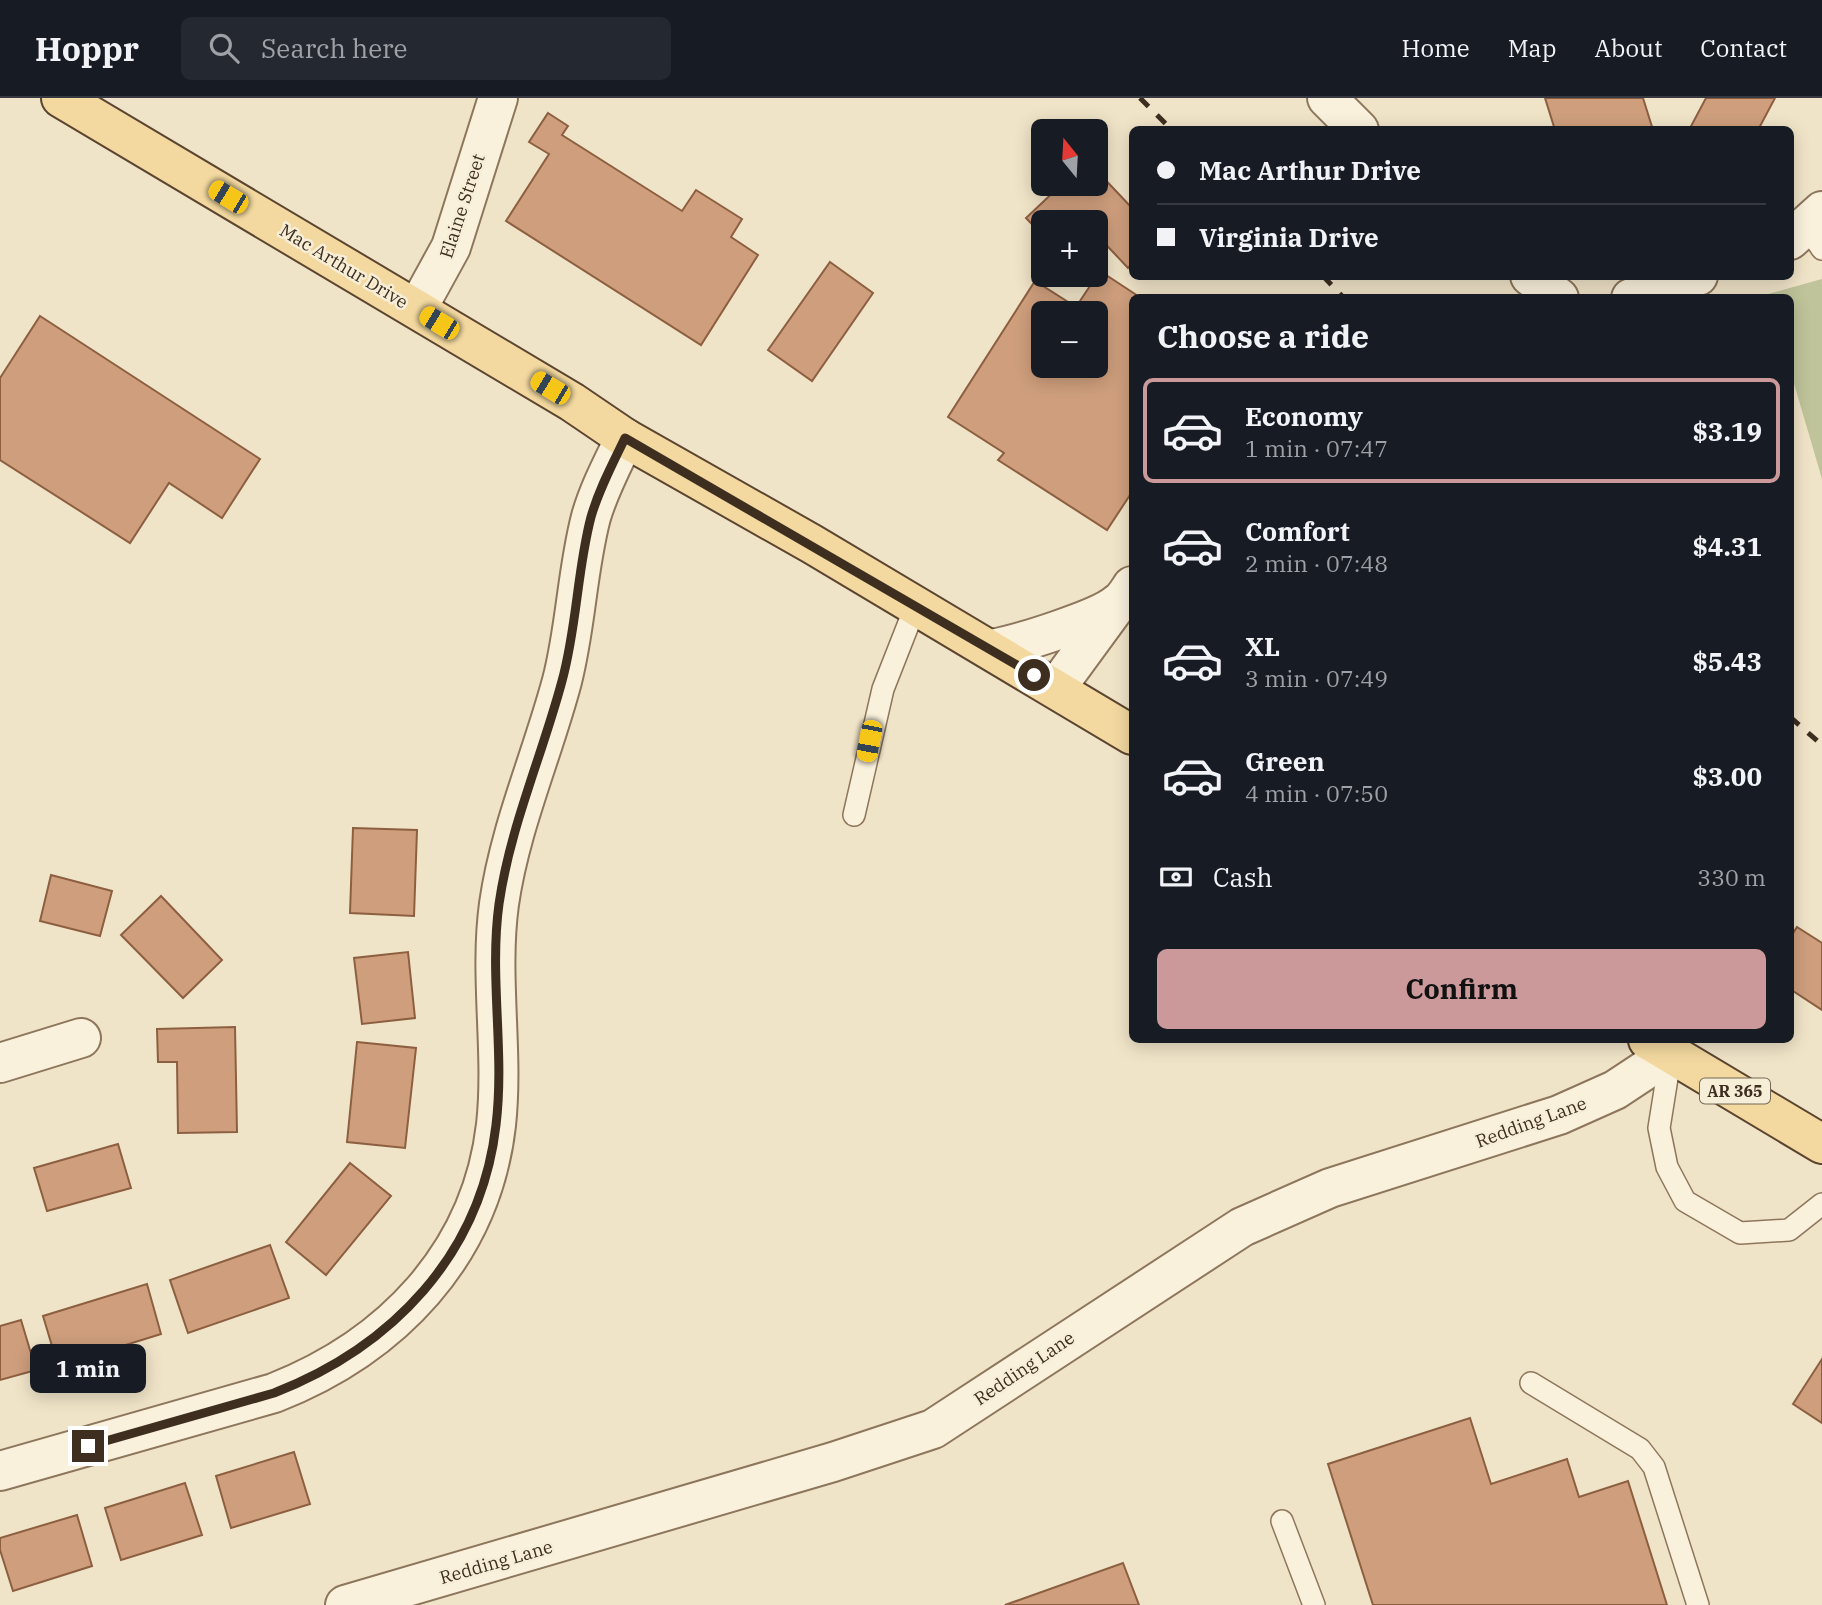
<!DOCTYPE html>
<html lang="en">
<head>
<meta charset="utf-8">
<style>
	:root { --surface:#171b24; --page:#242831; --text:#f1f3f6; --muted:#9ea1a6; --line:#363941; --accent:#cc999b }
	body { margin:0; font-family:"IBM Plex Serif",serif; background:var(--page); color:var(--text); height:100vh; display:flex; flex-direction:column; font-size:26px; white-space:nowrap }
	* { box-sizing:border-box; margin:0 }
	p { font-size:23px; color:var(--muted) }
	.icon { flex:none; width:38px; height:38px; fill:none; stroke:currentColor; stroke-width:2; stroke-linecap:round; stroke-linejoin:round }
	.map { position:relative; flex:1; overflow:hidden }
	.details { position:absolute; left:1129px; top:196px; width:665px; height:749px; display:flex; flex-direction:column; background:var(--surface); border-radius:10px; box-shadow:0 4px 18px #0003 }
	.details>* { flex:none }
	.top-card { position:absolute; left:1129px; top:28px; width:665px; height:154px; border-radius:10px; box-shadow:0 4px 18px #0003; display:grid; align-content:center; height:154px; padding:0 28px; background:var(--surface) }
	.needle { width:46px; rotate:342deg }
	.controls { position:absolute; left:1031px; top:21px; display:grid; gap:14px }
	.controls a { display:grid; place-items:center; width:77px; height:77px; border-radius:10px; background:var(--surface); box-shadow:0 4px 18px #0003; font-size:35px }
	.end { position:absolute; width:32px; height:32px; margin:-16px; border:9px solid #3d2e20; background:#fff; box-shadow:0 0 0 4px #fff }
	.from { border-radius:50% }
	.bubble { position:absolute; height:49px; border-radius:10px; background:var(--surface); box-shadow:0 4px 18px #0003; font-size:23px; font-weight:700; line-height:49px; text-align:center }
	.car { position:absolute; width:21px; height:42px; margin:-21px -10px; border-radius:9px; box-shadow:0 0 5px 2px #0007; background:linear-gradient(#f5c518 24%,#345 0 40%,#f5c518 0 76%,#345 0 86%,#f5c518 0) }
	.top-card b { display:flex; align-items:center; gap:24px; height:66px; font-size:26px }
	.top-card b+b { border-top:2px solid var(--line) }
	.top-card i { width:18px; height:18px; background:var(--text) }
	ul { padding:0; list-style:none }
	li { display:flex; align-items:center; gap:21px; height:105px; margin:0 14px 10px; padding:0 14px; border:4px solid transparent; border-radius:10px }
	li div { flex:1 }
	li b { display:block; font-size:26px }
	li em { font-style:normal; font-weight:700 }
	li.on { border-color:var(--accent) }
	li>.icon { width:63px; height:63px; stroke-width:1.5 }
	h2 { padding:0 28px; font-size:32px; line-height:84px }
	.pay { display:flex; align-items:center; gap:18px; height:77px; padding:0 28px; font-size:26px }
	.pay p { margin-inline-start:auto }
	.button { display:flex; gap:14px; margin-top:auto; padding:14px 28px }
	.button a { flex:1; height:80px; border-radius:10px; background:var(--accent); color:#111; font-size:28px; font-weight:700; line-height:80px; text-align:center }
	header { display:flex; align-items:center; gap:42px; box-sizing:border-box; height:98px; padding:0 35px; background:var(--surface); border-bottom:2px solid var(--line) }
	header strong { font-size:33px }
	nav { display:flex; gap:38px; margin-inline-start:auto; font-size:24px }
	.search { width:490px; height:63px; background:var(--page); display:flex; align-items:center; gap:18px; box-sizing:border-box; padding:0 24px; border-radius:10px; color:var(--muted); font-size:26px }
	.map>svg:first-child { display:block }
	.cemetery { fill:#bfc49a }
	.building { fill:#cf9f7d; stroke:#8d5f41; stroke-width:2; fill-rule:evenodd }
	.lines { fill:none; stroke-linecap:round; stroke-linejoin:round }
	.lane-casing { stroke:#8d765c; stroke-width:24 }
	.street-casing { stroke:#8d765c; stroke-width:42 }
	.primary-casing { stroke:#5b4430; stroke-width:42 }
	.lane { stroke:#faf1dc; stroke-width:21 }
	.street { stroke:#faf1dc; stroke-width:38 }
	.primary { stroke:#f3d9a0; stroke-width:38 }
	.rail { stroke:#3d2e20; stroke-width:5; stroke-dasharray:12 12; stroke-linecap:butt }
	.route { stroke:#3d2e20; stroke-width:9 }
	.labels { text-anchor:middle; dominant-baseline:central; stroke-width:5; stroke-linejoin:round; paint-order:stroke }
	.shield { fill:#f7eed8; stroke:#756857; stroke-width:2 }
	.shield-label { font-size:16px; font-weight:bold; fill:#3d2e20 }
	.street-label { font-size:18px; fill:#3d2e20; stroke:#f7eed8 }
</style>
</head>
<body>
<header>
<strong>Hoppr</strong>
<div class="search"><svg class="icon" aria-label="search" viewBox="0 0 24 24"><circle cx="10" cy="10" r="6"/><path d="M15 15l6 6"/></svg>Search here</div>
<nav><a>Home</a><a>Map</a><a>About</a><a>Contact</a></nav>
</header>
<div class="map">
<svg width="1822" height="1507" viewBox="0 0 1822 1507">
	<rect width="100%" height="100%" fill="#f0e4c8"/>
	<polygon class="cemetery" points="1822,181 1822,381 1790,272 1790,200 1769,199 1768,196"/>
	<g class="building">
		<polygon points="1545,0 1643,0 1653,32 1555,32"/>
		<polygon points="1706,0 1775,0 1758,32 1689,32"/>
		<polygon points="548,15 568,28 562,37 682,113 696,92 742,121 731,139 758,157 701,247 506,123 549,56 529,44"/>
		<polygon points="1096,72 1132,110 1132,165 1128,170 1096,136 1096,124 1043,124 1043,138 1026,120 1062,86 1096,86"/>
		<polygon points="830,164 873,195 812,283 768,252"/>
		<path d="M1100 173 1141 200H1132V394L1107 432 998 362 1004 355 948 319 1035 183 1076 209ZM1043 215H1096V268H1043Z"/>
		<polygon points="40,218 260,361 222,420 169,385 130,445 0,362 0,280"/>
		<polygon points="353,730 417,732 414,818 350,815"/>
		<polygon points="51,777 112,793 100,838 40,823"/>
		<polygon points="161,798 222,862 183,900 121,837"/>
		<polygon points="1797,829 1822,845 1822,912 1790,891 1790,840"/>
		<polygon points="408,854 415,920 362,926 354,860"/>
		<polygon points="235,929 237,1034 178,1035 177,964 158,964 157,931"/>
		<polygon points="357,944 416,950 405,1050 347,1044"/>
		<polygon points="118,1046 131,1090 47,1113 34,1070"/>
		<polygon points="350,1065 391,1098 326,1177 286,1144"/>
		<polygon points="270,1147 289,1200 188,1235 170,1182"/>
		<polygon points="147,1186 161,1236 58,1268 43,1218"/>
		<polygon points="21,1222 36,1272 0,1282 0,1228"/>
		<polygon points="1822,1261 1822,1325 1793,1306"/>
		<polygon points="1470,1320 1491,1386 1567,1361 1579,1399 1628,1383 1667,1507 1373,1507 1328,1366"/>
		<polygon points="294,1354 310,1406 231,1430 216,1378"/>
		<polygon points="185,1385 202,1437 121,1462 105,1410"/>
		<polygon points="77,1417 92,1468 13,1493 0,1452 0,1440"/>
		<polygon points="1123,1465 1139,1507 1005,1507"/>
	</g>
	<g class="lines">
		<g class="lane-casing">
			<g id="lane">
				<polyline points="1806,127 1822,151"/>
				<polyline points="854,717 883,591 916,507"/>
				<polyline points="1671,955 1659,1030 1667,1069 1685,1103 1740,1135 1789,1132 1822,1106"/>
				<polyline points="1531,1285 1640,1351 1654,1369 1698,1507"/>
				<polyline points="1282,1423 1314,1507"/>
			</g>
		</g>
		<g class="street-casing">
			<g id="street">
				<polyline points="1327,0 1359,32"/>
				<polyline points="1790,142 1822,113"/>
				<polyline points="1530,178 1559,200"/>
				<polyline points="1631,200 1698,178"/>
				<polyline points="417,211 451,149 498,0"/>
				<path d="M991 551C1016 547 1100 521 1118 505 1124 501 1128 494 1132 488"/>
				<polyline points="1056,590 1116,508"/>
				<polyline points="0,965 81,940"/>
				<path d="M0 1373 274 1295C391 1249 481 1157 496 1027 504 954 489 879 499 806 510 729 542 658 562 583 576 529 577 472 591 419 599 391 613 365 625 340"/>
				<polyline points="345,1507 833,1364 933,1331 1242,1129 1330,1090 1559,1017 1615,992 1671,955"/>
			</g>
		</g>
		<g class="primary-casing">
			<g id="primary">
				<polyline points="61,0 572,304 625,340 812,446 1132,637"/>
				<polyline points="1648,942 1822,1046"/>
			</g>
		</g>
		<use href="#lane" class="lane"/>
		<use href="#street" class="street"/>
		<use href="#primary" class="primary"/>
		<g class="rail">
			<polyline points="1140,0 1172,32"/>
			<polyline points="1323,178 1344,200"/>
			<polyline points="1790,619 1822,647"/>
		</g>
	</g>
	<g class="lines">
		<path class="route" d="M88 1348 274 1295C392 1249 481 1157 496 1027 505 954 489 879 499 806 510 729 542 658 562 583 577 529 577 472 591 419 599 391 613 365 625 340L1034 577"/>
	</g>
	<g class="labels">
		<rect class="shield" x="1700" y="980.5" width="70" height="25" rx="5"/>
		<g class="shield-label">
			<text x="1735" y="993">AR 365</text>
		</g>
		<g class="street-label">
			<text transform="translate(462 108) rotate(-72)">Elaine Street</text>
			<text transform="translate(344 168) rotate(31)">Mac Arthur Drive</text>
			<text transform="translate(1531 1024) rotate(-20)">Redding Lane</text>
			<text transform="translate(1024 1270) rotate(-34)">Redding Lane</text>
			<text transform="translate(496 1464) rotate(-16)">Redding Lane</text>
		</g>
	</g>
</svg>
<div class="controls">
<a><svg class="needle" viewBox="-14 -14 28 28"><path d="M0-13l5 13h-10z" fill="#e53935"/><path d="M0 13l5-13h-10z" fill="#9ea1a6"/></svg></a>
<a>+</a>
<a>−</a>
</div>
<i class="end from" style="left:1034px;top:577px"></i>
<i class="end" style="left:88px;top:1348px"></i>
<div class="bubble" style="left:30px;top:1246px;width:116px">1 min</div>
<i class="car" style="left:228px;top:99px;rotate:301deg"></i>
<i class="car" style="left:439px;top:225px;rotate:301deg"></i>
<i class="car" style="left:550px;top:290px;rotate:301deg"></i>
<i class="car" style="left:869px;top:643px;rotate:191deg"></i>
<div class="top-card">
<b><i class="from"></i>Mac Arthur Drive</b>
<b><i></i>Virginia Drive</b>
</div>
<section class="details">
<h2>Choose a ride</h2>
<ul>
<li class="on"><svg class="icon" aria-label="car" viewBox="0 0 24 24"><path d="M5 17H2v-5l4-1 3-4h7l3 4 3 1v5h-3M9 17h6M6 11h13"/><circle cx="7" cy="17" r="2"/><circle cx="17" cy="17" r="2"/></svg><div><b>Economy</b><p>1 min · 07:47</p></div><em>$3.19</em></li>
<li><svg class="icon" aria-label="car" viewBox="0 0 24 24"><path d="M5 17H2v-5l4-1 3-4h7l3 4 3 1v5h-3M9 17h6M6 11h13"/><circle cx="7" cy="17" r="2"/><circle cx="17" cy="17" r="2"/></svg><div><b>Comfort</b><p>2 min · 07:48</p></div><em>$4.31</em></li>
<li><svg class="icon" aria-label="car" viewBox="0 0 24 24"><path d="M5 17H2v-5l4-1 3-4h7l3 4 3 1v5h-3M9 17h6M6 11h13"/><circle cx="7" cy="17" r="2"/><circle cx="17" cy="17" r="2"/></svg><div><b>XL</b><p>3 min · 07:49</p></div><em>$5.43</em></li>
<li><svg class="icon" aria-label="car" viewBox="0 0 24 24"><path d="M5 17H2v-5l4-1 3-4h7l3 4 3 1v5h-3M9 17h6M6 11h13"/><circle cx="7" cy="17" r="2"/><circle cx="17" cy="17" r="2"/></svg><div><b>Green</b><p>4 min · 07:50</p></div><em>$3.00</em></li>
</ul>
<div class="pay"><svg class="icon" aria-label="cash" viewBox="0 0 24 24"><path d="M3 7h18v10H3z"/><circle cx="12" cy="12" r="2"/></svg>Cash<p>330 m</p></div>
<div class="button"><a>Confirm</a></div>
</section>
</div>
</body>
</html>
